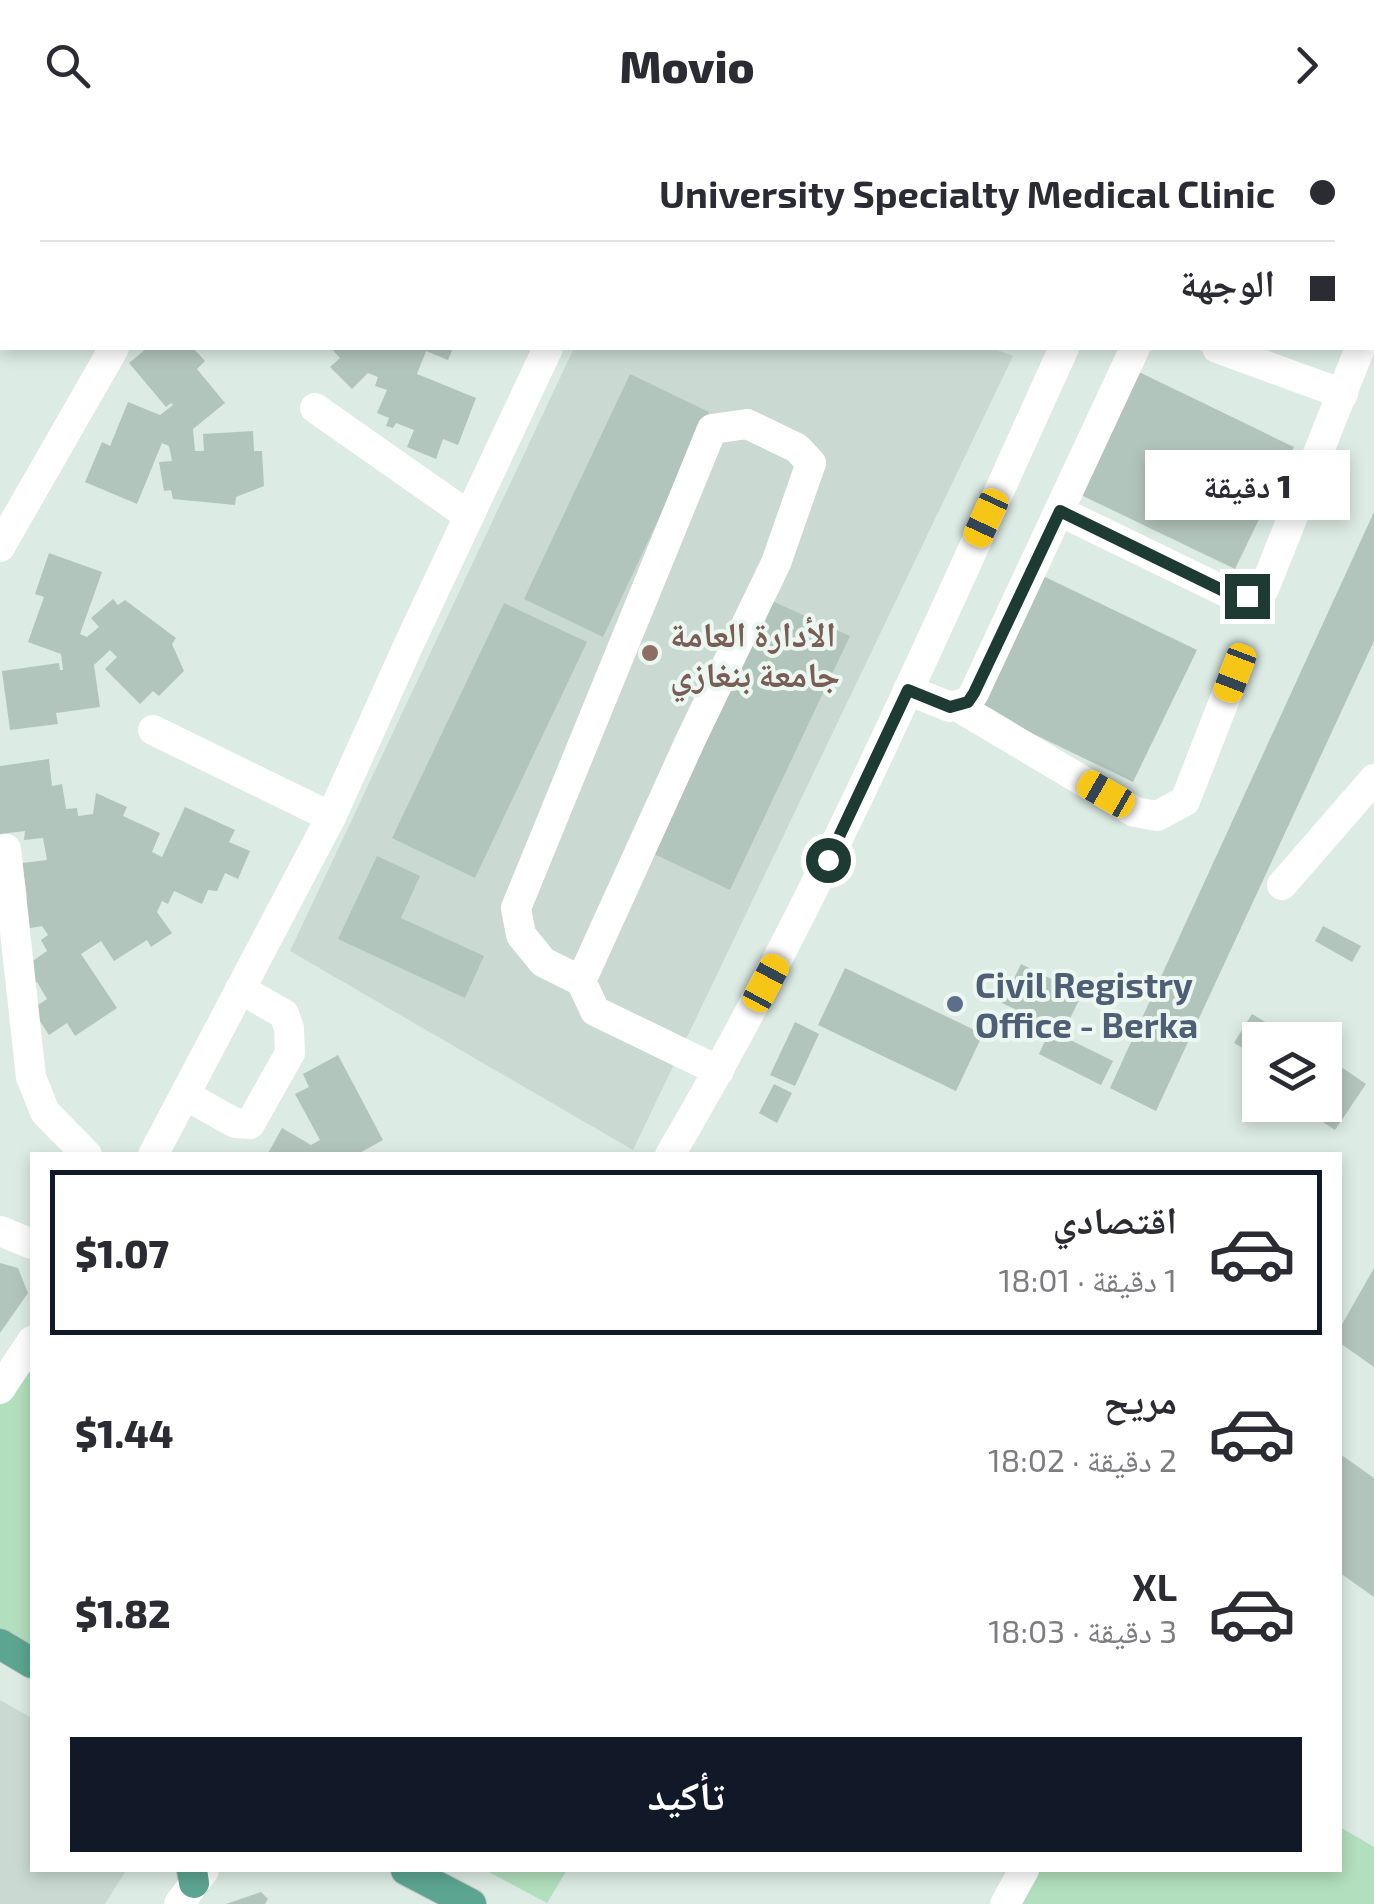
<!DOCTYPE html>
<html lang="ar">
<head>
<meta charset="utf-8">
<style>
	:root { --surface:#fff; --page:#f2f2f3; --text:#2b2b33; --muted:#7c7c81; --line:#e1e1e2; --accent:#111827 }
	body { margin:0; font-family:"Exo 2","Noto Naskh Arabic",sans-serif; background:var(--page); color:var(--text); direction:rtl; height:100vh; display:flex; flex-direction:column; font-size:38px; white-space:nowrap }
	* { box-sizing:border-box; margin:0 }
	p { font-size:32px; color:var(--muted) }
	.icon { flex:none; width:55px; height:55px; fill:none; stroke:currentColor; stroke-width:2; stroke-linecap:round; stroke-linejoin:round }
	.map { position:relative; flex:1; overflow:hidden; direction:ltr }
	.side { position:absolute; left:30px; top:1022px; width:1312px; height:720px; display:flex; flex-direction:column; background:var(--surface); border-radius:0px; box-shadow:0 5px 15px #0003; direction:rtl }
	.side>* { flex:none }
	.guide { position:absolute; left:0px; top:0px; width:1375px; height:220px; box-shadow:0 5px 15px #0003; direction:rtl; display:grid; align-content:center; height:220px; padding:0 40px; background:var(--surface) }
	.buttons { position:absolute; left:1242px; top:892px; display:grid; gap:20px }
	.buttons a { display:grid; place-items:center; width:100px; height:100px; border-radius:0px; background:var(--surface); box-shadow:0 5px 15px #0003; font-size:50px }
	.end { position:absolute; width:45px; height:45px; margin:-22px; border:12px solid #1d3b32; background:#fff; box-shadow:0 0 0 5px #fff }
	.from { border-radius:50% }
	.bubble { position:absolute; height:70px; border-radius:0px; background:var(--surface); box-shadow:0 5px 15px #0003; font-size:32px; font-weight:800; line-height:70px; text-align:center; direction:rtl }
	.car { position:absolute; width:30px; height:60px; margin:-30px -15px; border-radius:12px; box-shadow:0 0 8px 2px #0007; background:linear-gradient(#f5c518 24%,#345 0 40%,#f5c518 0 76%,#345 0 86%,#f5c518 0) }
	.guide b { display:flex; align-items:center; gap:35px; height:95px; font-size:38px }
	.guide b+b { border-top:2px solid var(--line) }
	.guide i { width:25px; height:25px; background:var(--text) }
	ul { padding:18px 0 0; list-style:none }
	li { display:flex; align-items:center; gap:30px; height:165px; margin:0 20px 15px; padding:0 20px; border:5px solid transparent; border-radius:0px }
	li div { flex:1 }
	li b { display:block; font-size:38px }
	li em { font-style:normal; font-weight:800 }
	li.selected { border-color:var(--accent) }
	li>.icon { width:90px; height:90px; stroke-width:1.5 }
	.cta { display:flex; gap:20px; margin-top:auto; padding:20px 40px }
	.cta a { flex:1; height:115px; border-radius:0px; background:var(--accent); color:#fff; font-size:40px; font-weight:800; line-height:115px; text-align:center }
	header { display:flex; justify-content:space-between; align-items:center; height:130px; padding:0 40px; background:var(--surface); font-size:45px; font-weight:800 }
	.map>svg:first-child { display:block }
	.built { fill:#cadad3 }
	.green { fill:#b2dfbd }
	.building { fill:#b2c5bd }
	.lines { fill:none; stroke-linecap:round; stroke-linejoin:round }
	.major-casing { stroke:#c0c8c6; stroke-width:32 }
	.minor { stroke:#fff; stroke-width:30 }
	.major { stroke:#5ca591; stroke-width:30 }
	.route { stroke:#1d3b32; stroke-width:12 }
	.education-dot { fill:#8d6e63; stroke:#edf7f2; stroke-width:4 }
	.service-dot { fill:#5c6f8a; stroke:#edf7f2; stroke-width:4 }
	.labels { text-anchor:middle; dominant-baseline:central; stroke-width:8; stroke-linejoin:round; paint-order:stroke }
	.education-label { font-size:35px; font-weight:bold; fill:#785e54; stroke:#edf7f2; text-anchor:start }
	.service-label { font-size:35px; font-weight:bold; fill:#4e5e75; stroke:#edf7f2; text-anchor:start }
</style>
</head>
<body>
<header><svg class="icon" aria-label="forward" viewBox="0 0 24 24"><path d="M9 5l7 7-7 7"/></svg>Movio<svg class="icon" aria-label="search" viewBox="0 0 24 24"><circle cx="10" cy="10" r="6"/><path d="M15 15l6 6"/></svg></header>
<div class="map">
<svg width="1374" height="1774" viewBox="0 0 1374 1774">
	<rect width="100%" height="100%" fill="#dcebe4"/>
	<g class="built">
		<polygon points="574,218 992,218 1013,226 633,1020 290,821"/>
		<polygon points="0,1570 32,1588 32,1740 124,1740 125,1742 105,1774 0,1774"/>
	</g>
	<g class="green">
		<polygon points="32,1212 32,1526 0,1507 0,1261"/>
		<polygon points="1340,1697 1374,1717 1374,1774 1015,1774 1034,1740 1340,1740"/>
		<polygon points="485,1740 567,1740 547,1773"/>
	</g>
	<g class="building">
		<polygon points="147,218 193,218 205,231 197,239 225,273 193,299 195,321 204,321 203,304 253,301 254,321 262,321 264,356 236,367 235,375 173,369 171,360 164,361 159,332 172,331 169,316 162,313 137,374 85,352 102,312 110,316 128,272 160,285 173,275 171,273 166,277 129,233"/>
		<polygon points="331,218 453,218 448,230 426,221 417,244 476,268 458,315 443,309 436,329 407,317 414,300 396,293 393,298 386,296 389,288 377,283 387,260 375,256 378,247 368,243 352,259 330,237 340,228"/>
		<polygon points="1139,242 1294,317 1235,439 1081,365"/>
		<polygon points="630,244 709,282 603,507 524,469"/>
		<polygon points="1374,382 1374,511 1156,981 1110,958"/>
		<polygon points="49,423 102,442 80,504 87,507 99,497 91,488 113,469 118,475 125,470 176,508 172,514 184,541 159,566 153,561 140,574 105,539 117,527 110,520 94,535 100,577 56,583 58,594 10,600 2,541 59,533 60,540 63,540 61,524 28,512 44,467 35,464"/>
		<polygon points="1041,445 1197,520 1133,652 978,577"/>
		<polygon points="772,471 850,506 730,760 652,723"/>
		<polygon points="504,473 587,512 475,748 392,708"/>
		<polygon points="49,629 52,656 62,654 66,679 77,678 78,686 93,684 96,663 127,677 123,686 160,703 152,722 162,727 185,677 235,700 229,712 250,721 238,749 225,743 217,761 208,760 202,774 174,761 168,774 162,771 157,782 172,803 151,817 147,810 114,831 101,811 81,824 117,878 75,906 67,893 49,905 32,879 47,869 37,852 31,856 27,835 47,821 41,810 48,805 42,796 19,800 14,769 27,767 22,733 47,730 43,708 24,710 25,701 0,704 0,636"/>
		<polygon points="377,726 420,746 401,788 484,826 465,868 338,809"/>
		<polygon points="1323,796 1361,816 1352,832 1315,811"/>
		<polygon points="1021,834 1082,864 1063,903 1002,873"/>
		<polygon points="845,838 983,904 956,961 818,895"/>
		<polygon points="1252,884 1295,910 1260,910 1260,928 1234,913"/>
		<polygon points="795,892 819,904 795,956 770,945"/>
		<polygon points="1050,900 1113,931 1101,955 1039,924"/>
		<polygon points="338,925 383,1010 356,1025 267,1025 282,998 311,1015 320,1010 295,964 309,957 303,944"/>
		<polygon points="1325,926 1366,954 1335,1000 1302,978 1304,975 1325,975"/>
		<polygon points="774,954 792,963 777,993 759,983"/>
		<polygon points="0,1133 18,1138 28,1163 0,1203"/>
		<polygon points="1374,1138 1374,1237 1340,1213 1340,1198"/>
		<polygon points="1340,1324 1374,1348 1374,1467 1340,1443"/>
		<polygon points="261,1762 268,1769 265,1774 226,1774"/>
	</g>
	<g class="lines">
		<g class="major-casing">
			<g id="major">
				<polyline points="0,1514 32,1533"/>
				<polyline points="192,1740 194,1753"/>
				<polyline points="406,1740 471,1774"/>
			</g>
		</g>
		<g class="minor">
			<polyline points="553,0 560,2"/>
			<polyline points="220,2 222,0"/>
			<polyline points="445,2 451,0"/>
			<polyline points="873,2 874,0"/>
			<polyline points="1167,2 1168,0"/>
			<polyline points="1235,2 1237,0"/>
			<polyline points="1372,117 1374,117"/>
			<polyline points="0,168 2,169"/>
			<polyline points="1372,185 1374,181"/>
			<polyline points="1217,218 1343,264"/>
			<polyline points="315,278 469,386"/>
			<polyline points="1059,381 1224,461 1247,467 1264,459 1360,218"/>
			<polyline points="0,417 114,218"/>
			<polyline points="908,560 950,577 968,572 974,563 1135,218"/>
			<polyline points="957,576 1135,682 1157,686 1185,671 1235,543"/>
			<polyline points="153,600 331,687"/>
			<polyline points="6,719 31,947 45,982 87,1025"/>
			<polyline points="1282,755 1374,649"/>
			<polyline points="581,851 691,609 776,433 811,333 797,318 747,294 712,299 516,778 521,805 543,832 581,851 595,881 719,941"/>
			<polyline points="185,965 235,993 250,994 290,923 289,898 284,884 240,859"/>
			<polyline points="153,1025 331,687 408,516 548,218"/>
			<path d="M670 1025C822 766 940 490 1064 218"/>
			<polyline points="0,1101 32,1114"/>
			<polyline points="0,1259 32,1211"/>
			<polyline points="179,1774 204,1740"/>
			<polyline points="1005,1774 1024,1740"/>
		</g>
		<use href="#major" class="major"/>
	</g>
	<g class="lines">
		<polyline class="route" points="828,730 908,560 950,577 968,572 974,563 1060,381 1224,461 1247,466"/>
	</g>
	<circle class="education-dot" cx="650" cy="523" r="10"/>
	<circle class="service-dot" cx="955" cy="874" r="10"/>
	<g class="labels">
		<g class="education-label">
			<text x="670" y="503">الأدارة العامة<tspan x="670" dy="40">جامعة بنغازي</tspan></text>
		</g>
		<g class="service-label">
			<text x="975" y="854">Civil Registry<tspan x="975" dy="40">Office - Berka</tspan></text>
		</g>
	</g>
</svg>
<div class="buttons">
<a><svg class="icon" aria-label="layers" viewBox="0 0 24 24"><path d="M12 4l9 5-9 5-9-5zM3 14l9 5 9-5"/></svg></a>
</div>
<i class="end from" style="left:828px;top:730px"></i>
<i class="end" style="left:1247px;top:466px"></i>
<div class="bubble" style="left:1145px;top:320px;width:205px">1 دقيقة</div>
<i class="car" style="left:986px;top:388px;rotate:205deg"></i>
<i class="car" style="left:1235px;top:543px;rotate:201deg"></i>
<i class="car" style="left:1106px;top:664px;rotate:300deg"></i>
<i class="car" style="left:766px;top:853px;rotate:28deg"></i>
<div class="guide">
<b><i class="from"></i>University Specialty Medical Clinic</b>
<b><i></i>الوجهة</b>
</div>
<section class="side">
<ul>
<li class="selected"><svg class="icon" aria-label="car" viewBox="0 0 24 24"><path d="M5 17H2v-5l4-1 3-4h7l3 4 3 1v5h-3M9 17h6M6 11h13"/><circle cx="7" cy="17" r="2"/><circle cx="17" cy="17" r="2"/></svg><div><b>اقتصادي</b><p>1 دقيقة · 18:01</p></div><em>$1.07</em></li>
<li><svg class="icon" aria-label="car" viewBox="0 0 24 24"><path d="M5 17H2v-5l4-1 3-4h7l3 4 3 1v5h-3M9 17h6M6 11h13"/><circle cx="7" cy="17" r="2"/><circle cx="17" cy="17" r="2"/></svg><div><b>مريح</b><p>2 دقيقة · 18:02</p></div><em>$1.44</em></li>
<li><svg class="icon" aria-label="car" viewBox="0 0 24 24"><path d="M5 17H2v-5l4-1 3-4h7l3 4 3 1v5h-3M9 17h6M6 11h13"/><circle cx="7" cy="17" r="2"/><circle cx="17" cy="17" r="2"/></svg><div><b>XL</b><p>3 دقيقة · 18:03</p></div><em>$1.82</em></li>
</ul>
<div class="cta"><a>تأكيد</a></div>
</section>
</div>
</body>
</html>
